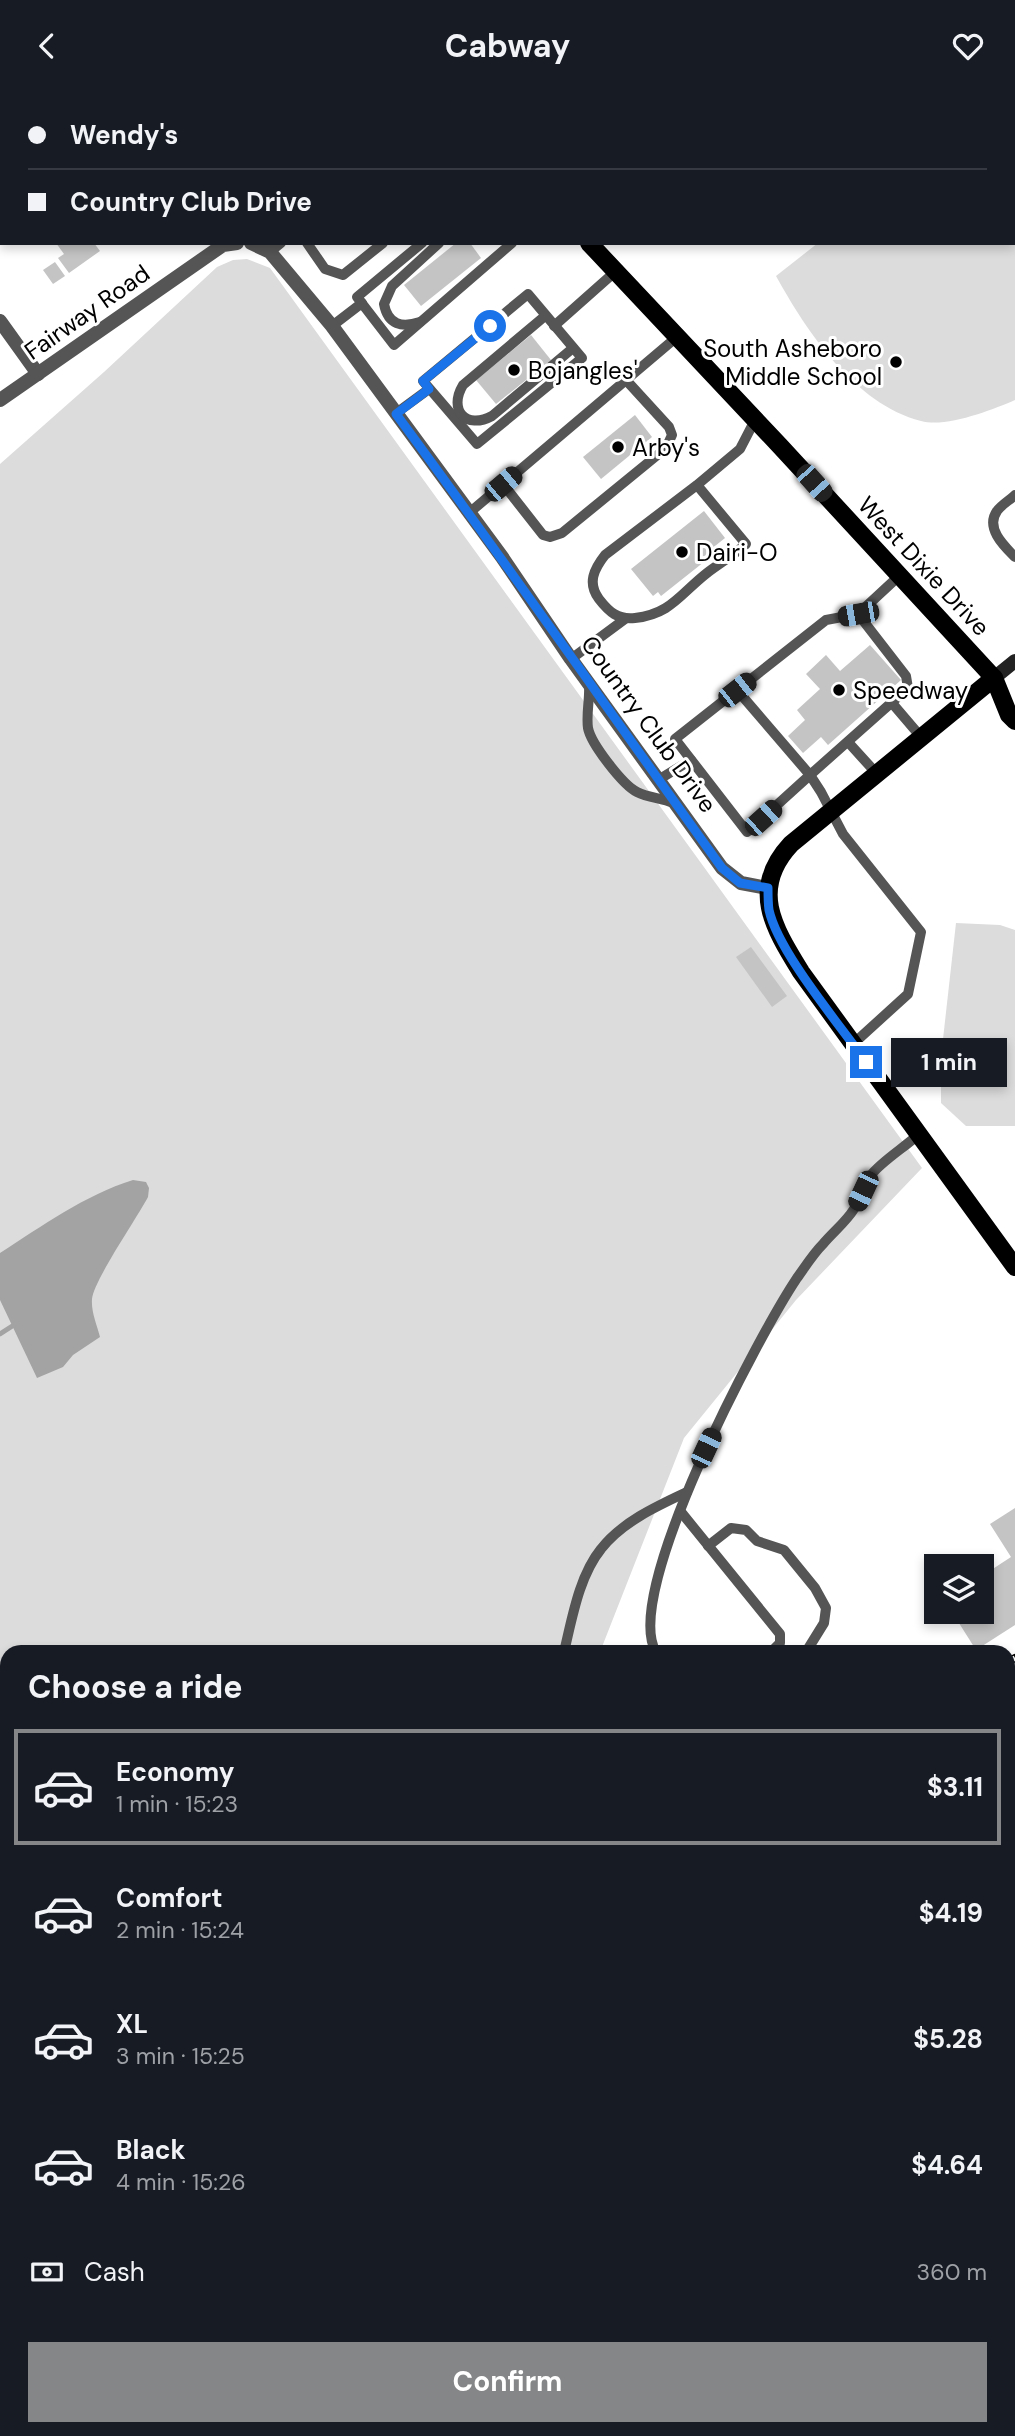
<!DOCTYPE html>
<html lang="en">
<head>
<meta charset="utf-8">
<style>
	:root { --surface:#171b24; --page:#20242c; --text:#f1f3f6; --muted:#9ea1a6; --line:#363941; --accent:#858687 }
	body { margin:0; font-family:"DM Sans",sans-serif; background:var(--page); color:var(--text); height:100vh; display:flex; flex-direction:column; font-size:26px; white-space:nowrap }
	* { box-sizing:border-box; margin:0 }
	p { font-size:23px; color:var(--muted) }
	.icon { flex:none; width:38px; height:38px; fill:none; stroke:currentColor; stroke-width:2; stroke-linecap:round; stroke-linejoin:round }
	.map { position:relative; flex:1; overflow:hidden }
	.sheet { position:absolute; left:0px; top:1554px; width:1015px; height:791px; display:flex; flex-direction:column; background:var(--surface); border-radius:21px 21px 0 0; box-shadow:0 4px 10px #0003 }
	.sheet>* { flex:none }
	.banner { position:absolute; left:0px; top:0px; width:1015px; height:154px; box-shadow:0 4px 10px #0003; display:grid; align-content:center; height:154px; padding:0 28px; background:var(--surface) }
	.tools { position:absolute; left:924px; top:1463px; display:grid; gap:14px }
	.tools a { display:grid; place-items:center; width:70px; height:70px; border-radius:0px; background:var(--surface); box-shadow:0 4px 10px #0003; font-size:35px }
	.end { position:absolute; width:32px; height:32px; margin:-16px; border:9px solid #1a73e8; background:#fff; box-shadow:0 0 0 4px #fff }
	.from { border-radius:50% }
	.bubble { position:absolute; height:49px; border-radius:0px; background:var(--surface); box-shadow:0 4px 10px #0003; font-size:23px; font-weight:700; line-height:49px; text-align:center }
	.car { position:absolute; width:21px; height:42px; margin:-21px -10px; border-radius:9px; box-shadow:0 0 5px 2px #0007; background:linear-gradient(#222 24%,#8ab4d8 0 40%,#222 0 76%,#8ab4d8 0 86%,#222 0) }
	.banner b { display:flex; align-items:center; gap:24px; height:66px; font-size:26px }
	.banner b+b { border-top:2px solid var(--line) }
	.banner i { width:18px; height:18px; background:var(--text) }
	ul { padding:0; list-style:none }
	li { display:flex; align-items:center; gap:21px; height:116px; margin:0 14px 10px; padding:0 14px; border:4px solid transparent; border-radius:0px }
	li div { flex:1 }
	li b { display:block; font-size:26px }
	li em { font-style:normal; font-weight:700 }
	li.active { border-color:var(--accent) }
	li>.icon { width:63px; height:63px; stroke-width:1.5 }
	h2 { padding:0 28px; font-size:32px; line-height:84px }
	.pay { display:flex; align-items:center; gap:18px; height:77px; padding:0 28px; font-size:26px }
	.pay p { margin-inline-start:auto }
	.action { display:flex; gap:14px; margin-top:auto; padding:14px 28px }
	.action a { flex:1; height:80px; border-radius:0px; background:var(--accent); color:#fff; font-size:28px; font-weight:700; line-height:80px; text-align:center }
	header { display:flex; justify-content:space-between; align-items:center; height:91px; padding:0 28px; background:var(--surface); font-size:32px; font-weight:700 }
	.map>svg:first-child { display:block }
	.green { fill:#dcdcdc }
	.water { fill:#a3a3a3 }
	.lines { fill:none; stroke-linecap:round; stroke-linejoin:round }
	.stream { stroke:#a3a3a3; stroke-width:5 }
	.building { fill:#c4c4c4 }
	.service { stroke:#555; stroke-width:10 }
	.minor { stroke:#555; stroke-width:14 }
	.tertiary { stroke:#555; stroke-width:14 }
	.secondary { stroke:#222; stroke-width:14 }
	.primary { stroke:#000; stroke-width:18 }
	.rail-casing { stroke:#000; stroke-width:8 }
	.rail { stroke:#fff; stroke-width:5; stroke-dasharray:16; stroke-linecap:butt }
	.route { stroke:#1a73e8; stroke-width:9 }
	.poi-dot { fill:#000; stroke:#fff; stroke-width:2.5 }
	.labels { text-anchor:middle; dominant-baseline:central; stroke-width:6; stroke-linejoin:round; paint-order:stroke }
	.street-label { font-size:24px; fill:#000; stroke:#fff }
	.poi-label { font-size:24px; fill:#000; stroke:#fff; text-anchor:start }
</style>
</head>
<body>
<header><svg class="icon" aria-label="back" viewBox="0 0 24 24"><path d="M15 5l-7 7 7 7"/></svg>Cabway<svg class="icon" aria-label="heart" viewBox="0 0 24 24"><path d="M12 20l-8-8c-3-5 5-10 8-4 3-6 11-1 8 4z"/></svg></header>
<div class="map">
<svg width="1015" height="2345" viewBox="0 0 1015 2345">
	<rect width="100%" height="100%" fill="#fff"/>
	<g class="green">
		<path d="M1013 135 1015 137V309C992 319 946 337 921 330 855 313 807 241 776 185L818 152H1013Z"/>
		<polygon points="247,168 270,177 922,1077 796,1209 684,1347 600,1561 7,1561 7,1637 0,1623 0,373 104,281 217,176 233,169"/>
		<polygon points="956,832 1000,834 1015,839 1015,1035 966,1035 941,1012 941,966"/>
	</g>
	<path class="water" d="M133 1089 146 1091 149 1097 148 1106C137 1127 94 1189 92 1208 91 1221 97 1234 100 1246L73 1264 63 1276 37 1287 0 1209V1162C42 1135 85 1104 133 1089Z"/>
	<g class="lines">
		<polyline class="stream" points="0,1243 17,1232"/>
	</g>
	<g class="building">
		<polygon points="56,152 94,152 100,160 69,182 58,167 64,163"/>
		<polygon points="456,152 470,152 481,167 421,215 404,194"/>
		<polygon points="55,171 65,185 53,193 43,179"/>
		<polygon points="531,244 551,269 496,313 476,289"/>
		<polygon points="635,324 652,346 601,388 583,366"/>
		<polygon points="704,420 725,447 710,459 714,463 661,505 658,501 653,505 631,478"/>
		<polygon points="870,554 901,589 828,654 821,646 803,662 788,645 805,629 797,619 820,598 806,583 826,564 840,580"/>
		<polygon points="751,856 787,905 772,916 736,866"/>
		<polygon points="1015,1417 1015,1534 976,1559 952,1521 982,1521 982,1485 1011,1466 990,1433"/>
	</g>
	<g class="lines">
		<g class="service">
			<polyline points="53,0 54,2"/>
			<polyline points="176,0 177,2"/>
			<polyline points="188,0 190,2"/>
			<polyline points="67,2 70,0"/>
			<polyline points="222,2 225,0"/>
			<polyline points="241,2 243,0"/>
			<polyline points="307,152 325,178 343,184 383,152"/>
			<polyline points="422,152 357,206 394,254 512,152"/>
			<polyline points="270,161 281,152"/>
			<polygon points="528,203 582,267 477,353 423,290"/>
			<path d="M545 225 463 294C448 319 466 339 492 325L573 257"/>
			<path d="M420 231C402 237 388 234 384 213L392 195 439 152"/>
			<polyline points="332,235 362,212"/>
			<polyline points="554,235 616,180"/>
			<polyline points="395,323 429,298"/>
			<polyline points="503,393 543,444 550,446 562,442 666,357 672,344 669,336 626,289"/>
			<path d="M697 394 746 453C734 464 720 472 707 482 680 503 671 523 635 527 618 529 609 521 599 508 587 492 594 478 605 464L697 394 740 358 755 329"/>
			<path d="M1015 404C1010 409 1001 414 997 420 985 437 1004 455 1015 466"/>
			<polyline points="469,422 678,245"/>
			<polyline points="571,568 625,528"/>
			<path d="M589 594C590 608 586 623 588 637 591 653 623 694 637 701 649 707 662 707 673 712"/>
			<polyline points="737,599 810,684 908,597 906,585 858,523"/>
			<polyline points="892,612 921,646"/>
			<polyline points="848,651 877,683"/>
			<polyline points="658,689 691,669"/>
			<polyline points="853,953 908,903 921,841 843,743 821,701 810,684 747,741 675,648 826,529 858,523 899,485"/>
			<polyline points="681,1421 780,1543 780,1552 771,1561"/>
			<polyline points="708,1455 731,1437 746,1439 757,1450 784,1459 815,1497 826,1517 824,1532 806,1561"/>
			<path d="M564 1561C572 1528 579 1485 601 1458 622 1431 657 1415 687 1401"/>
			<path d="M656 1561C621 1503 759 1244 797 1187 805 1176 813 1163 823 1153 833 1141 846 1131 854 1118 861 1107 863 1094 871 1084 882 1070 905 1056 919 1043"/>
			<polyline points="1008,1705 1015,1714"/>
			<polyline points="1008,1733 1015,1727"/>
			<polyline points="1008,1771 1015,1780"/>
			<polyline points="0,1795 7,1809"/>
			<polyline points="1008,1844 1015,1838"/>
			<polyline points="0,2010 7,2009"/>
			<polyline points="353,2338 356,2345"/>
		</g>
		<g class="minor">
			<polyline points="251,152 270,161 332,235 502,466 571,568 722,777 741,792 768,797"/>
			<polyline points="0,230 38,283"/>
			<polyline points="0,309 223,154 237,152"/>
			<polyline points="0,2289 7,2306"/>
			<polyline points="20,2338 23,2345"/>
			<polyline points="631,2345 642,2338"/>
		</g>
		<polyline class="tertiary" points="829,2338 835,2345"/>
		<polyline class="secondary" points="994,587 1015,570"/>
		<g class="primary">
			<polyline points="429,0 431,2"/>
			<polyline points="589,152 780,355 994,587 1009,624 1015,630"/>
			<path d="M994 587 791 753C749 798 774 837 801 881L1015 1176"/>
			<polyline points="1008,1677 1015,1672"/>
			<polyline points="0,2235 7,2232"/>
		</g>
		<g class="rail-casing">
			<g id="rail">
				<polyline points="1008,1571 1015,1567"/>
				<polyline points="0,2054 7,2053"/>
			</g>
		</g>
		<use href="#rail" class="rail"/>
	</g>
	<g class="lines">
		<path class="route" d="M490 235 423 290 429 298 396 323C507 473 613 626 722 777L740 792 768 797C768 804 768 812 769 819 778 861 840 934 866 971"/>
	</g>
	<g class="poi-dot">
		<circle cx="896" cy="271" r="7"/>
		<circle cx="514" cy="279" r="7"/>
		<circle cx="618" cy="356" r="7"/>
		<circle cx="682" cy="461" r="7"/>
		<circle cx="839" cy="599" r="7"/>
	</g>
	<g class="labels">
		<g class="street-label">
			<text transform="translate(87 221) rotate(-35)">Fairway Road</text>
			<text transform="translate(924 475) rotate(47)">West Dixie Drive</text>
			<text transform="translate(649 633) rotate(54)">Country Club Drive</text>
		</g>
		<g class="poi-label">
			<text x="882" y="257" text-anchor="end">South Asheboro<tspan x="882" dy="28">Middle School</tspan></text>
			<text x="528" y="279">Bojangles'</text>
			<text x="632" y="356">Arby's</text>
			<text x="696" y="461">Dairi-O</text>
			<text x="853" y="599">Speedway</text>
		</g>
	</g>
</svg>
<div class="tools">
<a><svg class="icon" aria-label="layers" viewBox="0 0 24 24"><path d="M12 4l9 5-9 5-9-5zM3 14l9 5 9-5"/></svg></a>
</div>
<i class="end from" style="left:490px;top:235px"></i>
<i class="end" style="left:866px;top:971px"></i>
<div class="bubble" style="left:891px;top:947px;width:116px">1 min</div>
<i class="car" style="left:814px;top:392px;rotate:138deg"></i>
<i class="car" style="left:503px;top:393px;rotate:50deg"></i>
<i class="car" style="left:858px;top:523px;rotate:260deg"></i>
<i class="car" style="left:737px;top:599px;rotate:52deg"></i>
<i class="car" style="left:763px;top:727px;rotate:48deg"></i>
<i class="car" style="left:863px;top:1100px;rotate:205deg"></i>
<i class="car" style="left:706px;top:1357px;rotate:25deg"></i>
<div class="banner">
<b><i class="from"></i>Wendy's</b>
<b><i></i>Country Club Drive</b>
</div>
<section class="sheet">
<h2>Choose a ride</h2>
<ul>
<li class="active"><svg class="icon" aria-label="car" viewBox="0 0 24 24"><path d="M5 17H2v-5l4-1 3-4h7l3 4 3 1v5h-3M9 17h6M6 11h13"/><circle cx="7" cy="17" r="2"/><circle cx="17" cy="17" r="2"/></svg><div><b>Economy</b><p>1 min · 15:23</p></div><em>$3.11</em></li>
<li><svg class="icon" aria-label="car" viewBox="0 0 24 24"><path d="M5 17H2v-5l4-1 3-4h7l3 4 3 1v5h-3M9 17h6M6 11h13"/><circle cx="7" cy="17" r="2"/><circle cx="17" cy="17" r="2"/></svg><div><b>Comfort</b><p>2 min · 15:24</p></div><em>$4.19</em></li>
<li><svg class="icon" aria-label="car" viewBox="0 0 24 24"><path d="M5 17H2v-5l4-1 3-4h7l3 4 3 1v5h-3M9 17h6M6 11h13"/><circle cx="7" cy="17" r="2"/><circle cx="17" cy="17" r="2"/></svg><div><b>XL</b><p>3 min · 15:25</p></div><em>$5.28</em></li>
<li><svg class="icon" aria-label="car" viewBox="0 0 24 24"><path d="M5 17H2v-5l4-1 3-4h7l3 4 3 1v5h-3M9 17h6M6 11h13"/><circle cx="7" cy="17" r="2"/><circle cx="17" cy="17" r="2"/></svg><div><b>Black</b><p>4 min · 15:26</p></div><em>$4.64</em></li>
</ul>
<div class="pay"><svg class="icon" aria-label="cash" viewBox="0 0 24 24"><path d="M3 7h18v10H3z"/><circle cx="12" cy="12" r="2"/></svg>Cash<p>360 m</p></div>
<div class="action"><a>Confirm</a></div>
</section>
</div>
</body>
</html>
